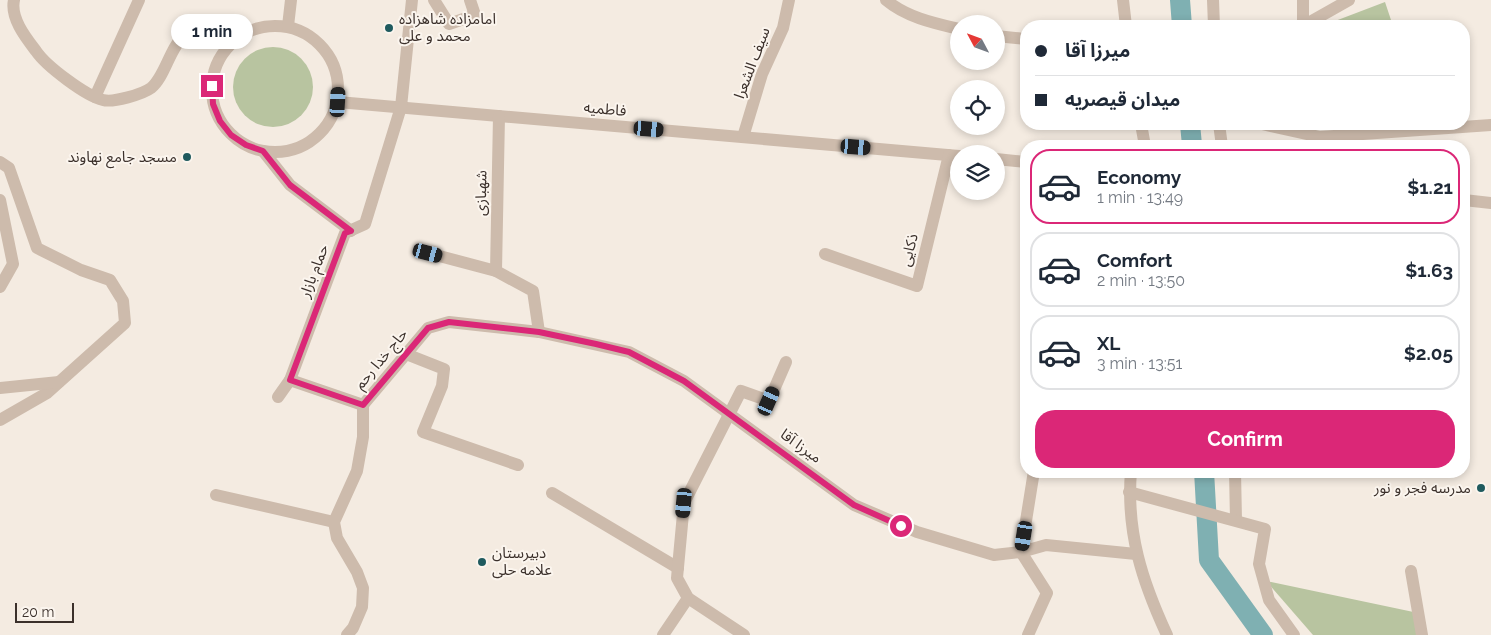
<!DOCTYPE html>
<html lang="en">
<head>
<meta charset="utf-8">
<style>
	:root { --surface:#fff; --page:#f6f6f7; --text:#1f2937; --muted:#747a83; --line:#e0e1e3; --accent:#db2777 }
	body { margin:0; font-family:Raleway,"Noto Sans Arabic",sans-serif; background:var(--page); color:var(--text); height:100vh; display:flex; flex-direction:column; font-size:19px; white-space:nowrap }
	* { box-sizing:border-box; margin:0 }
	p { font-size:16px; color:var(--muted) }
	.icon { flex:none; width:28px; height:28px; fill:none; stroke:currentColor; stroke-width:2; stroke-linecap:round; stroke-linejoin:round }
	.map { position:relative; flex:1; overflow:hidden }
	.panel { position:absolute; left:1020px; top:140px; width:450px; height:338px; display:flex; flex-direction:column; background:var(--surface); border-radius:20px; box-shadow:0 2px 8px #0003 }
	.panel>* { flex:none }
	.guide { position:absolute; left:1020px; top:20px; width:450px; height:110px; border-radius:20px; box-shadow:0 2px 8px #0003; display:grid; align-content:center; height:110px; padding:0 15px; background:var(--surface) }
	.needle { width:32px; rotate:311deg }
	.tools { position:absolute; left:950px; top:15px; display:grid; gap:10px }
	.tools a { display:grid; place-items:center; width:55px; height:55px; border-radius:50%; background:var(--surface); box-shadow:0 2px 8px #0003; font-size:25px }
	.scale { position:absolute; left:15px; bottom:12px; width:59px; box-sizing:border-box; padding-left:5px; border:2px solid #3b302b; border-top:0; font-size:14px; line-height:18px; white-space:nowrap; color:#3b302b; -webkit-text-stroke:4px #fbf5ee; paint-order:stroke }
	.end { position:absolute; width:22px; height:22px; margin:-11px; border:6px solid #db2777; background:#fff; box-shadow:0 0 0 2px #fff }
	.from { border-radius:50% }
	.bubble { position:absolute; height:35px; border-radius:18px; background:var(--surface); box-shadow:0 2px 8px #0003; font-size:16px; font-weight:700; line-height:35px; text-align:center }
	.car { position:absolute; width:15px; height:30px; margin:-15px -8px; border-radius:6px; box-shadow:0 0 4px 1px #0007; background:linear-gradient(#222 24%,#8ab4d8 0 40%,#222 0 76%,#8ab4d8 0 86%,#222 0) }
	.guide b { display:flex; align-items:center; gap:18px; height:48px; font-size:19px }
	.guide b+b { border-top:1px solid var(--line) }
	.guide i { width:12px; height:12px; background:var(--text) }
	ul { padding:9px 0 0; list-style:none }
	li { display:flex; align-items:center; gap:15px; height:75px; margin:0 10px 8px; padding:0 5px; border:2px solid var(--line); border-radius:20px }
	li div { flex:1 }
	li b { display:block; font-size:19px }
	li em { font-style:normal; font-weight:700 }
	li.active { border-color:var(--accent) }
	li>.icon { width:45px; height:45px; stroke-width:1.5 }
	.action { display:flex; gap:10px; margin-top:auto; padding:10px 15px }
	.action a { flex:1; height:58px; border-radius:20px; background:var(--accent); color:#fff; font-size:20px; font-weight:700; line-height:58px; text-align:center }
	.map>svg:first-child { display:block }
	.green { fill:#b8c4a0 }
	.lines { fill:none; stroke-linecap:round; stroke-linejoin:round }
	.canal { stroke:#7fb0b2; stroke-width:20 }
	.minor { stroke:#cdbbac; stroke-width:12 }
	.route { stroke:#db2777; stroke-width:6 }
	.poi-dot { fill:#1f5a5e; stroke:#fbf5ee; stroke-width:2 }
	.labels { text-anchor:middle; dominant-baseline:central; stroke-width:4; stroke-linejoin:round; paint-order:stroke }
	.poi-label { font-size:15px; fill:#3b302b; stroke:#fbf5ee; text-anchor:start }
	.street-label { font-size:15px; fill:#3b302b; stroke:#fbf5ee }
</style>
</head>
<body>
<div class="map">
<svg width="1491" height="635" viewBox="0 0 1491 635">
	<rect width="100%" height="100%" fill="#f4ebe1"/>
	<g class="green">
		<polygon points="1385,2 1393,26 1322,26"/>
		<circle cx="273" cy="87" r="40"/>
		<polygon points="1266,581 1423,614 1426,635 1313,635"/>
	</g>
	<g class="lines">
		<g class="canal">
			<polyline points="1180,0 1182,26"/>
			<polyline points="1190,124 1192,145"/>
			<polyline points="1204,471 1209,560 1263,635"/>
		</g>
		<g class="minor">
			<path d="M14 0C10 18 26 38 36 51 46 66 86 96 103 100 113 103 143 94 151 88 165 77 170 47 184 36 196 26 221 36 236 39"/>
			<polyline points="434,0 449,24 475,15 470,0"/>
			<path d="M886 0C906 17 933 23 959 29"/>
			<polyline points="1123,0 1126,26"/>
			<polyline points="1213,0 1214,26"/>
			<polyline points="1303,0 1303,26 1349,0"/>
			<circle cx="275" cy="89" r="63"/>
			<polyline points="288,26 291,0"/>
			<polyline points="996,36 1026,39"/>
			<polyline points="95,97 139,0"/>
			<polyline points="338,102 959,156"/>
			<polyline points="1141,124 1145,146"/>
			<polyline points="1219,124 1222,146"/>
			<polyline points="1262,124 1320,137 1491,125"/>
			<polyline points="743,137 762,74 783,28 789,0"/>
			<polyline points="263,151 290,185 351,231"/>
			<polyline points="996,159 1026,162"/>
			<polyline points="0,162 9,168 37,248 81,270 110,280 123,301 125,323 47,393 0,420"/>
			<polyline points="0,200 13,264 0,287"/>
			<polyline points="1464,200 1491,203"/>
			<polyline points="428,253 496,271 533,291 539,332"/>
			<polyline points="825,254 917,286 949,155"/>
			<polyline points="496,271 499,116"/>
			<polyline points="406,354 444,369 442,386 423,432 518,465"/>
			<polyline points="290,380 363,405"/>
			<polyline points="0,388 59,382"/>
			<polyline points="278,397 290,380 345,233 365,224 401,107 412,0"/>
			<path d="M1131 471C1126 532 1142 581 1167 635"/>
			<polyline points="1235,471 1236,520"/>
			<polyline points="1129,492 1265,529 1259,564 1269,600 1294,635"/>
			<polyline points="552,493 678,568"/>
			<polyline points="216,495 334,522"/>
			<polyline points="1411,571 1422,635"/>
			<polyline points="347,635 353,628 362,607 363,588 357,572 337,538 334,522 357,471 363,437 363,405 428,328 449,322 539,332 629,352 684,381 854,505 917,532 994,555 1021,552 1046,545 1136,554"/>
			<polyline points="663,635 688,598"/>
			<polyline points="744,635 688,598 677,578 684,503 741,391 769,401 786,362"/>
			<polyline points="1028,635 1047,593 1021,552 1034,471"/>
		</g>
	</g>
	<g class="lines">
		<polyline class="route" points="212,86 213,104 220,121 231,135 246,145 263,151 290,185 351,231 345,233 290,380 363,405 428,328 449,322 539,332 596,344 629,352 684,381 854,505 901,526"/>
	</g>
	<g class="poi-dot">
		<circle cx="389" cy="28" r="5"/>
		<circle cx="187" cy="157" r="5"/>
		<circle cx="1481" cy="488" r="5"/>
		<circle cx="482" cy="562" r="5"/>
	</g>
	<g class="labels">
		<g class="poi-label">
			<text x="399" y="19">امامزاده شاهزاده<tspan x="399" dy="17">محمد و علی</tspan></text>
			<text x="177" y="157" text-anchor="end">مسجد جامع نهاوند</text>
			<text x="1471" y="488" text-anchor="end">مدرسه فجر و نور</text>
			<text x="492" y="553">دبیرستان<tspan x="492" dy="17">علامه حلی</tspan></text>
		</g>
		<g class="street-label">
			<text transform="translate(752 63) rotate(-69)">سیف الشعرا</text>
			<text transform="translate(605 109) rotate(5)">فاطمیه</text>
			<text transform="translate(481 193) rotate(-89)">شهبازی</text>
			<text transform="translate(909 250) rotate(-76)">ذکایی</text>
			<text transform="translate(314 271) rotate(-69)">حمام بازار</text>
			<text transform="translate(381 359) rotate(-50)">حاج خدا رحم</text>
			<text transform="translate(801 446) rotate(36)">میرزا آقا</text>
		</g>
	</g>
</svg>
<div class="tools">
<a><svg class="needle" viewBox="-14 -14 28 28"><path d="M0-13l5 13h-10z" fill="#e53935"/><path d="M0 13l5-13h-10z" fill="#747a83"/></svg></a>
<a><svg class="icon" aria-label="locate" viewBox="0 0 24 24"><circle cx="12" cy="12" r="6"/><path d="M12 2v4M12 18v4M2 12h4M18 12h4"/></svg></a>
<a><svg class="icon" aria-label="layers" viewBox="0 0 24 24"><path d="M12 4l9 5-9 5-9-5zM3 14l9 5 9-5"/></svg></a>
</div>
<div class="scale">20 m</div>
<i class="end from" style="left:901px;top:526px"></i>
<i class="end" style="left:212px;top:86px"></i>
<div class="bubble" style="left:171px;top:14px;width:82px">1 min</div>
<i class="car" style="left:338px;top:102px;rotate:3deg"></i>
<i class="car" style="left:649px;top:129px;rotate:95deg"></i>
<i class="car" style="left:856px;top:147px;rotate:95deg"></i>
<i class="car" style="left:428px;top:253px;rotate:105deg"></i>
<i class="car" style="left:769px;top:401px;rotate:24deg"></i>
<i class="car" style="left:684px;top:503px;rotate:185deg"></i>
<i class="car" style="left:1024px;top:536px;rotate:189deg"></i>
<div class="guide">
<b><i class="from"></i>میرزا آقا</b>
<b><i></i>میدان قیصریه</b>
</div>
<section class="panel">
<ul>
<li class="active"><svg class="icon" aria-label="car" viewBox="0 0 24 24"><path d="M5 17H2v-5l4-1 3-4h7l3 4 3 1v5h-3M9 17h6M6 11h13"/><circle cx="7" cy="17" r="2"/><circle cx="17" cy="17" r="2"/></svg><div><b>Economy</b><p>1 min · 13:49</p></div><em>$1.21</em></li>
<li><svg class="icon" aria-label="car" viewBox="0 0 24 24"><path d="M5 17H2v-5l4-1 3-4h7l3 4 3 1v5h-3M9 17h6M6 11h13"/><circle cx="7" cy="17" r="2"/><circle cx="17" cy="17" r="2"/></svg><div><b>Comfort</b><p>2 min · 13:50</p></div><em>$1.63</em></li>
<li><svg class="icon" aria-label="car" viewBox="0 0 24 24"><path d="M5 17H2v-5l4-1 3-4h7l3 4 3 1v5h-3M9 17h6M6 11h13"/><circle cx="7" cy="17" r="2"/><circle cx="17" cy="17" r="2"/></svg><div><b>XL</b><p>3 min · 13:51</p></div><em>$2.05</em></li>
</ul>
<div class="action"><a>Confirm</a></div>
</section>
</div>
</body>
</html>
